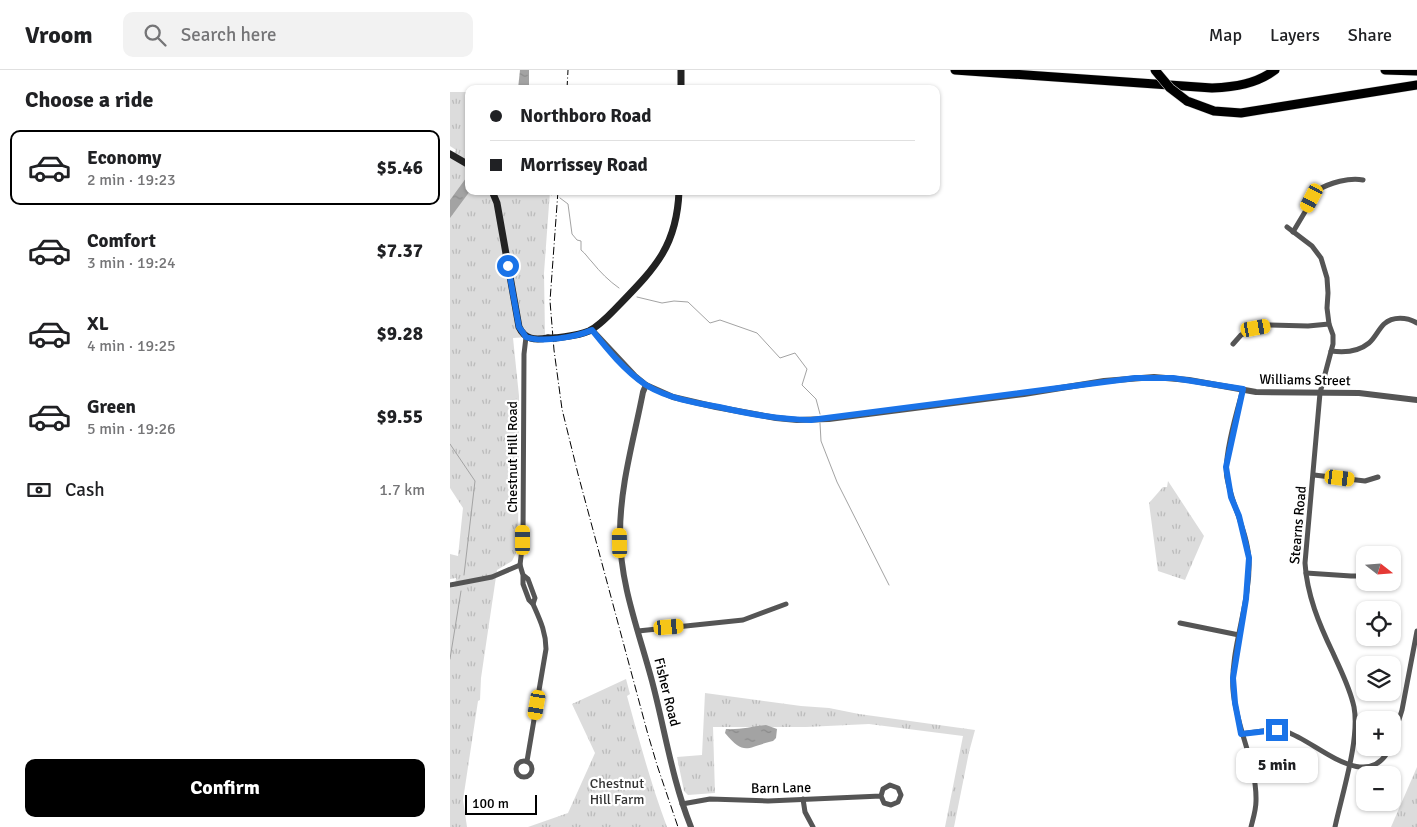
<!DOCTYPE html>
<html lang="en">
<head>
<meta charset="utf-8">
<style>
	:root { --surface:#fff; --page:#f2f2f2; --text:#202124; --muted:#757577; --line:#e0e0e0; --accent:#000 }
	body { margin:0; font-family:Signika,sans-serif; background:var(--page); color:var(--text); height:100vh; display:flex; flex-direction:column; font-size:19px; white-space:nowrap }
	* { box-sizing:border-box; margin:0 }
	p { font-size:16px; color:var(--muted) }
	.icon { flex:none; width:28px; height:28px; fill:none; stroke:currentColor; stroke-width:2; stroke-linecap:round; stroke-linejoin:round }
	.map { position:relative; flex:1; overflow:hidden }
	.drawer { display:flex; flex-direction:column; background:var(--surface); width:450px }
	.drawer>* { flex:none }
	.guide { position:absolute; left:15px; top:15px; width:475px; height:110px; border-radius:10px; box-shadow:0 1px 4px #0004; display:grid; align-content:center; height:110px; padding:0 25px; background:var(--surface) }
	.needle { width:32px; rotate:107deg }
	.buttons { position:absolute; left:906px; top:476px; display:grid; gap:10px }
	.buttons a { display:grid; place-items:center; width:45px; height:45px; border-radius:10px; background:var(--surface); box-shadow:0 1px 4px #0004; font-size:25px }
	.scale { position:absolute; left:15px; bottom:12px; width:72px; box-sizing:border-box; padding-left:5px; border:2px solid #000; border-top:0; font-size:14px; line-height:18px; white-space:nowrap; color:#000; -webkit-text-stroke:4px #fff; paint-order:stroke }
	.end { position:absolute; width:22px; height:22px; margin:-11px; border:6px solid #1a73e8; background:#fff; box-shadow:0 0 0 2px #fff }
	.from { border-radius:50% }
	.bubble { position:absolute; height:35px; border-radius:10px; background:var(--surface); box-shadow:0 1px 4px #0004; font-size:16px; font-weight:800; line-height:35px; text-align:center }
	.car { position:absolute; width:15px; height:30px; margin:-15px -8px; border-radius:6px; box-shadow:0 0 4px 1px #0007; background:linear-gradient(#f5c518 24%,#345 0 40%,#f5c518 0 76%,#345 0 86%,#f5c518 0) }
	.guide b { display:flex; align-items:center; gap:18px; height:48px; font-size:19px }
	.guide b+b { border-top:1px solid var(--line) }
	.guide i { width:12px; height:12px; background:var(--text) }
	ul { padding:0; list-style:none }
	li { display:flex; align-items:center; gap:15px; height:75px; margin:0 10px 8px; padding:0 15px; border:2px solid transparent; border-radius:10px }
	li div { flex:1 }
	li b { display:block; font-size:19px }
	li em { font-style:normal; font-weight:800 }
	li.active { border-color:var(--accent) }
	li>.icon { width:45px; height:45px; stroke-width:1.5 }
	h2 { padding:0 25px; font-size:22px; line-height:60px }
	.pay { display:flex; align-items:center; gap:12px; height:55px; padding:0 25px; font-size:19px }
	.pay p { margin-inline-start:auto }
	.primary-button { display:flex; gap:10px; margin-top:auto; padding:10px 25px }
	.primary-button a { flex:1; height:58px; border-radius:10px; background:var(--accent); color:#fff; font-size:20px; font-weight:800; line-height:58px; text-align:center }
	header { display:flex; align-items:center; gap:30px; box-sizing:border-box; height:70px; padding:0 25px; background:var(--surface); border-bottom:1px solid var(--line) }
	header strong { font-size:24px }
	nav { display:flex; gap:28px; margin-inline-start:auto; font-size:18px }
	.search { width:350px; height:45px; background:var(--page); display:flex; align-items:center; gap:12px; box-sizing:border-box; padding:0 18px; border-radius:10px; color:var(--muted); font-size:19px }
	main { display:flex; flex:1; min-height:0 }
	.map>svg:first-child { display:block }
	.park { fill:url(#park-tufts) }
	.water { fill:url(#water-ripples) }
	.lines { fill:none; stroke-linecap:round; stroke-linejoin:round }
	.stream { stroke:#a3a3a3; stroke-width:1 }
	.motorway-casing { stroke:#dbdbdb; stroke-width:10 }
	.minor { stroke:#555; stroke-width:5 }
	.tertiary { stroke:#555; stroke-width:6 }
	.secondary { stroke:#222; stroke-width:7 }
	.motorway { stroke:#000; stroke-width:9 }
	.rail { stroke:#000; stroke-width:1; stroke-dasharray:8 2.5 1 2.5; stroke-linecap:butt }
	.motorway-bridge-casing { stroke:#dbdbdb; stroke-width:10; stroke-linecap:butt }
	.secondary-bridge { stroke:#222; stroke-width:7 }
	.motorway-bridge { stroke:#000; stroke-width:9 }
	.route { stroke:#1a73e8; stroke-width:6 }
	.labels { text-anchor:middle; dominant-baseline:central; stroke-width:4.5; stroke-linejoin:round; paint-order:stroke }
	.street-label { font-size:14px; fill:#000; stroke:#fff }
	.park-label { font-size:14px; fill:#333; stroke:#fff }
</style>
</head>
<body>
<header>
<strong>Vroom</strong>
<div class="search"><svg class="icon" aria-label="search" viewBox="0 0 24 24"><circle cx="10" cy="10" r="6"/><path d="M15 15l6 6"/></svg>Search here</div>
<nav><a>Map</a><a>Layers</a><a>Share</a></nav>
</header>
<main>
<section class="drawer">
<h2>Choose a ride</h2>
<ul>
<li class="active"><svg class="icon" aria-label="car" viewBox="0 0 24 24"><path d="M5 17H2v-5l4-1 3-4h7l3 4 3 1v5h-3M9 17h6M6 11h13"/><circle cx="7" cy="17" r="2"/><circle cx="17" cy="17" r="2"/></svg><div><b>Economy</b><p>2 min · 19:23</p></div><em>$5.46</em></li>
<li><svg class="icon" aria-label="car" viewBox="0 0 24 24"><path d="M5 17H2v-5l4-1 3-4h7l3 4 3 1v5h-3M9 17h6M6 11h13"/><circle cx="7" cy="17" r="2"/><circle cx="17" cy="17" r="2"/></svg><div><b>Comfort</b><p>3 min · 19:24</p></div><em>$7.37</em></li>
<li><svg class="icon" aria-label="car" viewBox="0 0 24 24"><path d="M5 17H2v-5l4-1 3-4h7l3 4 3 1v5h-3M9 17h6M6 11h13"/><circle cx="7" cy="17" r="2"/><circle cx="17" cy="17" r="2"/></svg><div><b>XL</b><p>4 min · 19:25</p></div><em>$9.28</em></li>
<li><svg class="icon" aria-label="car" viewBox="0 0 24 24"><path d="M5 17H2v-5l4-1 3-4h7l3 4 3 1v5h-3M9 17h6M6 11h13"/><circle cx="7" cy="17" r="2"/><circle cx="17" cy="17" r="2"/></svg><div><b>Green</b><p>5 min · 19:26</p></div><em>$9.55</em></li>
</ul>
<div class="pay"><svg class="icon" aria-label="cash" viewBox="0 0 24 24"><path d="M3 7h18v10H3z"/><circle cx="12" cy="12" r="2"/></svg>Cash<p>1.7 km</p></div>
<div class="primary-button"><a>Confirm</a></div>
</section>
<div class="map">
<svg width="967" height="757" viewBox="0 0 967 757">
	<defs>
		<pattern id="park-tufts" width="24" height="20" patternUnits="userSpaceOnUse" patternTransform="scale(1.25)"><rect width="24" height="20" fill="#dcdcdc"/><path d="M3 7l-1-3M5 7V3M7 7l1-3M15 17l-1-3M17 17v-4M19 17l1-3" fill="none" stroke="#bbb"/></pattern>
		<pattern id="water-ripples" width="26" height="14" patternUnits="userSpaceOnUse" patternTransform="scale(1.25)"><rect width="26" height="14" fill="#a3a3a3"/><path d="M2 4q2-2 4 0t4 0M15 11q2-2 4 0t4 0" fill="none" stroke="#8b8b8b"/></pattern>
	</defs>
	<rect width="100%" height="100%" fill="#fff"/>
	<g class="park">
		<polygon points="0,22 19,22 19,121 100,121 94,203 95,266 63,268 69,326 68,479 62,491 47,500 31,608 30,630 28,631 13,730 17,757 0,757 0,518 5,517 6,508 0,509 0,484 8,486 13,438 0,418 0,89 6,80 0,76"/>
		<polygon points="718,411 754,466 735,510 708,501 699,433 713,417 717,417"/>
		<path d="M176 609 180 624 177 626C189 670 201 714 217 757H78L118 743 145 683 122 634Z"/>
		<polygon points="255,623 351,636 379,638 409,644 525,660 519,682 504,757 495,757 513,666 419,654 356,657 263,657 265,723 238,725 234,721 227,687 252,685"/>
		<polygon points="967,697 967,757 941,757"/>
	</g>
	<g class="water">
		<polygon points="70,0 79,0 79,19 68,19"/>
		<polygon points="19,104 19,121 20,121 0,148 0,130"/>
		<path d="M316 655 327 659 326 668 323 671C297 677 295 687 275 663L276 659C290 660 303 656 316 655Z"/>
	</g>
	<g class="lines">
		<g class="stream">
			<polyline points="97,121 101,125"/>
			<path d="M110 128 118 134 122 164 127 170 131 171V180C136 184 138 188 142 192 150 202 159 211 169 218"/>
			<polyline points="187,227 212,233 224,231 238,232 260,253 270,250 307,263 330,288 345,283 357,299 352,315 366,329 370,344"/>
			<polyline points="370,353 371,371 387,412 439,515"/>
			<polyline points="0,374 25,411 14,505"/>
			<polyline points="0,589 11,521"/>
		</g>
		<g class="motorway-casing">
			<g id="motorway">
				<path d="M505 0 762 18C785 17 806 14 825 0"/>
				<polyline points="935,0 967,1"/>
				<polyline points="737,31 764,41 791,43 967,15"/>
			</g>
		</g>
		<g class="minor">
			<path d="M837 157 862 176 871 188 877 208 878 223 877 238 879 254 883 265V274L870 323 855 493C857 525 869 554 883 583 891 601 900 618 904 637 910 669 892 724 885 757"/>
			<path d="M843 162 868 120C879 113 900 107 913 110"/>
			<polyline points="783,274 791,265 806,258 819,255 858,256 879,254"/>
			<path d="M881 281C895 283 908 282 919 273 925 268 928 260 934 254 943 246 957 247 967 253"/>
			<path d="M793 319C787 341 773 388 777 408 782 435 797 461 799 489 801 532 780 578 783 620 786 657 807 694 806 731 806 740 803 749 801 757"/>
			<polyline points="864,405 915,411 928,407"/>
			<polyline points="856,503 901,506 915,506"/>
			<polyline points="73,505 78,509 85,528 83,534 79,530 73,514 73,505 70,495 73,470 74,284 76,267"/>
			<polyline points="0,515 42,507 70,495"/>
			<polyline points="730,553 789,565"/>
			<polyline points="188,561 293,550 336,534"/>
			<path d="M791 664C806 662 822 658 837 662 867 672 917 725 940 678"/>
			<polyline points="942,672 952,640 967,561"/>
			<circle cx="74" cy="699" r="8"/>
			<path d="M77 691 96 579C96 562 90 550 83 534"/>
			<polyline points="353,729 355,742 363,757"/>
			<polyline points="232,734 260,729 318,731 431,726 434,733 441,735 448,732 451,725 448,718 440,715 433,719 431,726"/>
		</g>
		<g class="tertiary">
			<polyline points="142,260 185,306 196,315 223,327 266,337 326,348 347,350 379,349 574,324 654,311 704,307 739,310 806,322 909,323 967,330"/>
			<path d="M196 315 193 322C184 369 170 415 170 464 170 514 189 562 202 611 215 660 222 710 241 757"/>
		</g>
		<g class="secondary">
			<polyline points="231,19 231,0"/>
			<polyline points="0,84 19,95"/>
			<path d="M42 121 47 133 69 257C75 270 85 270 98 268"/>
			<path d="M105 268C117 266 128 266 139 261 151 255 161 243 171 233 206 197 227 175 229 121"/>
		</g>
		<use href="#motorway" class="motorway"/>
		<g class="rail">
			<polyline points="117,19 118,0"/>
			<polyline points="108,121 100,231 104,280 112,339 128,404 197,661 207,695 228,757"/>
		</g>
		<g class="motorway-bridge-casing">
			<polyline id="motorway-bridge" points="705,0 720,18 737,31"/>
		</g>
		<polyline class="secondary-bridge" points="98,268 105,268"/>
		<use href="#motorway-bridge" class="motorway-bridge"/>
	</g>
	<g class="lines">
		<path class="route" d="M58 196 69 257 76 267C92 273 126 267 142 260 157 279 175 301 196 315 217 328 245 333 269 337 299 344 330 350 361 350L685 308H723L793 319 776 397 781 427 789 446 799 488 796 529 783 608 785 633 791 664 827 660"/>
	</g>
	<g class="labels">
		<g class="street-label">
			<text transform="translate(855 310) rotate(1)">Williams Street</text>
			<text transform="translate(62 387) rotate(-90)">Chestnut Hill Road</text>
			<text transform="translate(848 455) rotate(-85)">Stearns Road</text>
			<text transform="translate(217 622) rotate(76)">Fisher Road</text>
			<text transform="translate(331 718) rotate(-1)">Barn Lane</text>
		</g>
		<g class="park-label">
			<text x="167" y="713">Chestnut<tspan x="167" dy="16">Hill Farm</tspan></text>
		</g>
	</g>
</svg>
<div class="buttons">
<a><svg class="needle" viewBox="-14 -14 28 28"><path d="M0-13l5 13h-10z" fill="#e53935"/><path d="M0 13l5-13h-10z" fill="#757577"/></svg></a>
<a><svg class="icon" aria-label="locate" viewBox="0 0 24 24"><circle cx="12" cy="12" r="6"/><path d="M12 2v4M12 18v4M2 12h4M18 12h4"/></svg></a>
<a><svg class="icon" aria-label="layers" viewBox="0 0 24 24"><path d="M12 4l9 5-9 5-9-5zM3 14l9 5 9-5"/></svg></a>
<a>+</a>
<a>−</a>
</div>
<div class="scale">100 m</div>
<i class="end from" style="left:58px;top:196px"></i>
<i class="end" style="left:827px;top:660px"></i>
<div class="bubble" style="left:786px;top:678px;width:82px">5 min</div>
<i class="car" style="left:862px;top:128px;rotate:208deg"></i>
<i class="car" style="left:806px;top:258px;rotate:80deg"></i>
<i class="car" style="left:890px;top:408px;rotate:97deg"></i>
<i class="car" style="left:73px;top:470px;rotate:0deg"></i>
<i class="car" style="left:170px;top:473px;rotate:359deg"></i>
<i class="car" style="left:219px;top:557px;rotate:85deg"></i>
<i class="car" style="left:87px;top:635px;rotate:190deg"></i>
<div class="guide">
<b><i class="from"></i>Northboro Road</b>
<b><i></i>Morrissey Road</b>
</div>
</div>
</main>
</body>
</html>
